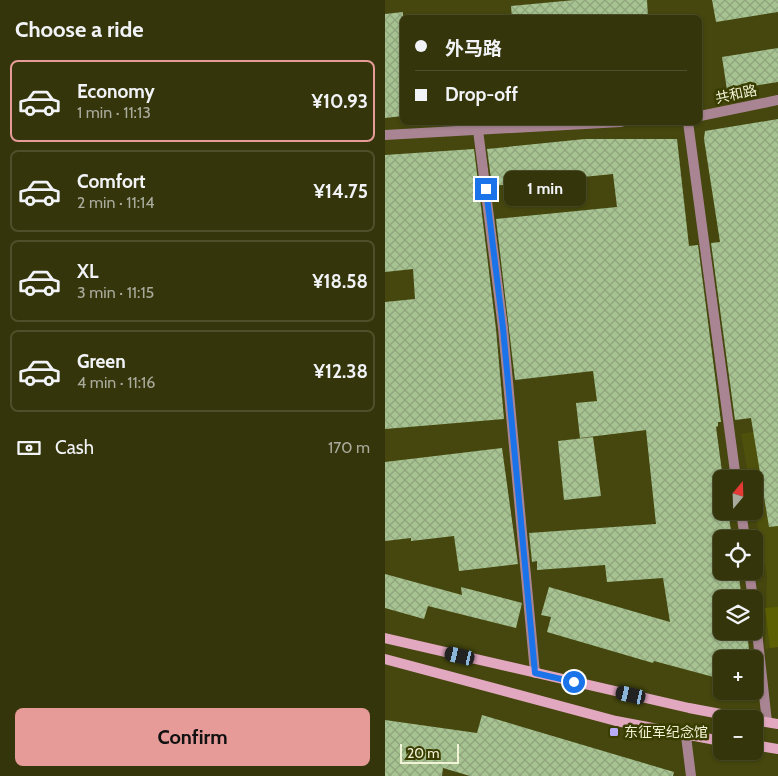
<!DOCTYPE html>
<html lang="en">
<head>
<meta charset="utf-8">
<style>
	:root { --surface:#34350a; --page:#3f4018; --text:#f1f3f6; --muted:#a9ab9c; --line:#4e502b; --accent:#e69b98 }
	body { margin:0; font-family:Cabin,"Noto Sans SC",sans-serif; background:var(--page); color:var(--text); height:100vh; display:flex; flex-direction:column; font-size:19px; white-space:nowrap }
	* { box-sizing:border-box; margin:0 }
	p { font-size:16px; color:var(--muted) }
	.icon { flex:none; width:28px; height:28px; fill:none; stroke:currentColor; stroke-width:2; stroke-linecap:round; stroke-linejoin:round }
	.map { position:relative; flex:1; overflow:hidden }
	.drawer { display:flex; flex-direction:column; background:var(--surface); width:385px }
	.drawer>* { flex:none }
	.banner { position:absolute; left:15px; top:15px; width:302px; height:110px; border-radius:8px; box-shadow:0 1px 4px #0004,0 0 0 1px var(--line); display:grid; align-content:center; height:110px; padding:0 15px; background:var(--surface) }
	.needle { width:32px; rotate:19deg }
	.buttons { position:absolute; left:328px; top:470px; display:grid; gap:10px }
	.buttons a { display:grid; place-items:center; width:50px; height:50px; border-radius:8px; background:var(--surface); box-shadow:0 1px 4px #0004,0 0 0 1px var(--line); font-size:25px }
	.scale { position:absolute; left:15px; bottom:12px; width:59px; box-sizing:border-box; padding-left:5px; border:2px solid #f0f3d6; border-top:0; font-size:14px; line-height:18px; white-space:nowrap; color:#f0f3d6; -webkit-text-stroke:4px #3a3d00; paint-order:stroke }
	.end { position:absolute; width:22px; height:22px; margin:-11px; border:6px solid #1a73e8; background:#fff; box-shadow:0 0 0 2px #fff }
	.from { border-radius:50% }
	.bubble { position:absolute; height:35px; border-radius:8px; background:var(--surface); box-shadow:0 1px 4px #0004,0 0 0 1px var(--line); font-size:16px; font-weight:800; line-height:35px; text-align:center }
	.car { position:absolute; width:15px; height:30px; margin:-15px -8px; border-radius:6px; box-shadow:0 0 4px 1px #0007; background:linear-gradient(#222 24%,#8ab4d8 0 40%,#222 0 76%,#8ab4d8 0 86%,#222 0) }
	.banner b { display:flex; align-items:center; gap:18px; height:48px; font-size:19px }
	.banner b+b { border-top:1px solid var(--line) }
	.banner i { width:12px; height:12px; background:var(--text) }
	ul { padding:0; list-style:none }
	li { display:flex; align-items:center; gap:15px; height:82px; margin:0 10px 8px; padding:0 5px; border:2px solid var(--line); border-radius:8px }
	li div { flex:1 }
	li b { display:block; font-size:19px }
	li em { font-style:normal; font-weight:800 }
	li.current { border-color:var(--accent) }
	li>.icon { width:45px; height:45px; stroke-width:1.5 }
	h2 { padding:0 15px; font-size:22px; line-height:60px }
	.pay { display:flex; align-items:center; gap:12px; height:55px; padding:0 15px; font-size:19px }
	.pay p { margin-inline-start:auto }
	.button { display:flex; gap:10px; margin-top:auto; padding:10px 15px }
	.button a { flex:1; height:58px; border-radius:8px; background:var(--accent); color:#111; font-size:20px; font-weight:800; line-height:58px; text-align:center }
	main { display:flex; flex:1; min-height:0 }
	.map>svg:first-child { display:block }
	.built { fill:#4e510c }
	.pitch { fill:#5d6002 }
	.building { fill:url(#building-cross-hatch) }
	.lines { fill:none; stroke-linecap:round; stroke-linejoin:round }
	.street { stroke:#a98593; stroke-width:10 }
	.secondary { stroke:#e2a8c0; stroke-width:10 }
	.route { stroke:#1a73e8; stroke-width:6 }
	.poi-dot { fill:#b9abf7; stroke:#3a3d00; stroke-width:2 }
	.labels { text-anchor:middle; dominant-baseline:central; stroke-width:5; stroke-linejoin:round; paint-order:stroke }
	.street-label { font-size:14px; fill:#f0f3d6; stroke:#3a3d00 }
	.poi-label { font-size:14px; fill:#f0f3d6; stroke:#3a3d00; text-anchor:start }
</style>
</head>
<body>
<main>
<section class="drawer">
<h2>Choose a ride</h2>
<ul>
<li class="current"><svg class="icon" aria-label="car" viewBox="0 0 24 24"><path d="M5 17H2v-5l4-1 3-4h7l3 4 3 1v5h-3M9 17h6M6 11h13"/><circle cx="7" cy="17" r="2"/><circle cx="17" cy="17" r="2"/></svg><div><b>Economy</b><p>1 min · 11:13</p></div><em>¥10.93</em></li>
<li><svg class="icon" aria-label="car" viewBox="0 0 24 24"><path d="M5 17H2v-5l4-1 3-4h7l3 4 3 1v5h-3M9 17h6M6 11h13"/><circle cx="7" cy="17" r="2"/><circle cx="17" cy="17" r="2"/></svg><div><b>Comfort</b><p>2 min · 11:14</p></div><em>¥14.75</em></li>
<li><svg class="icon" aria-label="car" viewBox="0 0 24 24"><path d="M5 17H2v-5l4-1 3-4h7l3 4 3 1v5h-3M9 17h6M6 11h13"/><circle cx="7" cy="17" r="2"/><circle cx="17" cy="17" r="2"/></svg><div><b>XL</b><p>3 min · 11:15</p></div><em>¥18.58</em></li>
<li><svg class="icon" aria-label="car" viewBox="0 0 24 24"><path d="M5 17H2v-5l4-1 3-4h7l3 4 3 1v5h-3M9 17h6M6 11h13"/><circle cx="7" cy="17" r="2"/><circle cx="17" cy="17" r="2"/></svg><div><b>Green</b><p>4 min · 11:16</p></div><em>¥12.38</em></li>
</ul>
<div class="pay"><svg class="icon" aria-label="cash" viewBox="0 0 24 24"><path d="M3 7h18v10H3z"/><circle cx="12" cy="12" r="2"/></svg>Cash<p>170 m</p></div>
<div class="button"><a>Confirm</a></div>
</section>
<div class="map">
<svg width="393" height="776" viewBox="0 0 393 776">
	<defs>
		<pattern id="building-cross-hatch" width="8" height="8" patternUnits="userSpaceOnUse" patternTransform="scale(1.25)"><rect width="8" height="8" fill="#a7c391"/><path d="M0 0l8 8M0 8l8-8" fill="none" stroke="#8fa47d"/></pattern>
	</defs>
	<rect width="100%" height="100%" fill="#45470e"/>
	<polygon class="built" points="393,427 393,647 380,649 382,576 369,506 369,479 364,479 356,434"/>
	<polygon class="pitch" points="393,607 393,647 385,648 380,608"/>
	<g class="building">
		<polygon points="190,0 262,0 263,18 127,18 126,6"/>
		<polygon points="327,0 393,0 393,12 331,22"/>
		<polygon points="18,12 18,116 0,118 0,14"/>
		<polygon points="393,48 393,82 342,90 337,57"/>
		<polygon points="393,119 393,526 384,527 366,418 350,420 326,243 335,242 319,139 320,131"/>
		<polygon points="200,139 292,139 304,246 313,245 336,422 333,422 333,426 331,427 338,479 336,479 336,511 343,511 346,531 336,532 336,571 353,571 357,599 336,599 336,631 362,631 365,659 336,659 336,679 269,661 268,663 162,632 166,617 156,615 164,587 285,622 278,578 222,582 220,565 152,570 152,561 147,562 144,533 271,524 261,430 195,438 191,403 212,401 208,371 130,380 111,219 232,207 228,174 107,186 102,149"/>
		<polygon points="89,149 111,329 119,419 0,429 0,302 30,299 28,269 0,272 0,155"/>
		<polygon points="208,437 216,496 179,500 173,441"/>
		<polygon points="117,448 133,564 74,571 69,536 26,541 26,538 0,541 0,462"/>
		<polygon points="0,574 77,595 76,587 137,603 131,628 43,606 39,619 0,608"/>
		<polygon points="97,715 289,772 288,776 85,776 58,768 57,776 0,776 0,720 92,733"/>
	</g>
	<g class="lines">
		<g class="street">
			<polyline points="315,116 393,100"/>
			<polyline points="303,122 351,479"/>
			<polyline points="93,130 118,328 150,673"/>
			<polyline points="0,135 236,122"/>
			<polyline points="356,511 360,539"/>
			<polyline points="364,571 368,599"/>
			<polyline points="369,605 382,722"/>
			<polyline points="301,736 306,776"/>
		</g>
		<g class="secondary">
			<polyline points="0,638 304,708 362,719"/>
			<polyline points="0,659 231,721 336,741"/>
			<polyline points="369,720 393,724"/>
			<polyline points="369,745 393,749"/>
		</g>
	</g>
	<g class="lines">
		<polyline class="route" points="101,189 118,328 150,673 189,682"/>
	</g>
	<rect class="poi-dot" x="224" y="727" width="10" height="10" rx="2.5"/>
	<g class="labels">
		<g class="street-label">
			<text transform="translate(351 94) rotate(-12)">共和路</text>
		</g>
		<g class="poi-label">
			<text x="239" y="732">东征军纪念馆</text>
		</g>
	</g>
</svg>
<div class="buttons">
<a><svg class="needle" viewBox="-14 -14 28 28"><path d="M0-13l5 13h-10z" fill="#e53935"/><path d="M0 13l5-13h-10z" fill="#a9ab9c"/></svg></a>
<a><svg class="icon" aria-label="locate" viewBox="0 0 24 24"><circle cx="12" cy="12" r="6"/><path d="M12 2v4M12 18v4M2 12h4M18 12h4"/></svg></a>
<a><svg class="icon" aria-label="layers" viewBox="0 0 24 24"><path d="M12 4l9 5-9 5-9-5zM3 14l9 5 9-5"/></svg></a>
<a>+</a>
<a>−</a>
</div>
<div class="scale">20 m</div>
<i class="end from" style="left:189px;top:682px"></i>
<i class="end" style="left:101px;top:189px"></i>
<div class="bubble" style="left:119px;top:171px;width:82px">1 min</div>
<i class="car" style="left:75px;top:656px;rotate:283deg"></i>
<i class="car" style="left:246px;top:695px;rotate:283deg"></i>
<div class="banner">
<b><i class="from"></i>外马路</b>
<b><i></i>Drop-off</b>
</div>
</div>
</main>
</body>
</html>
